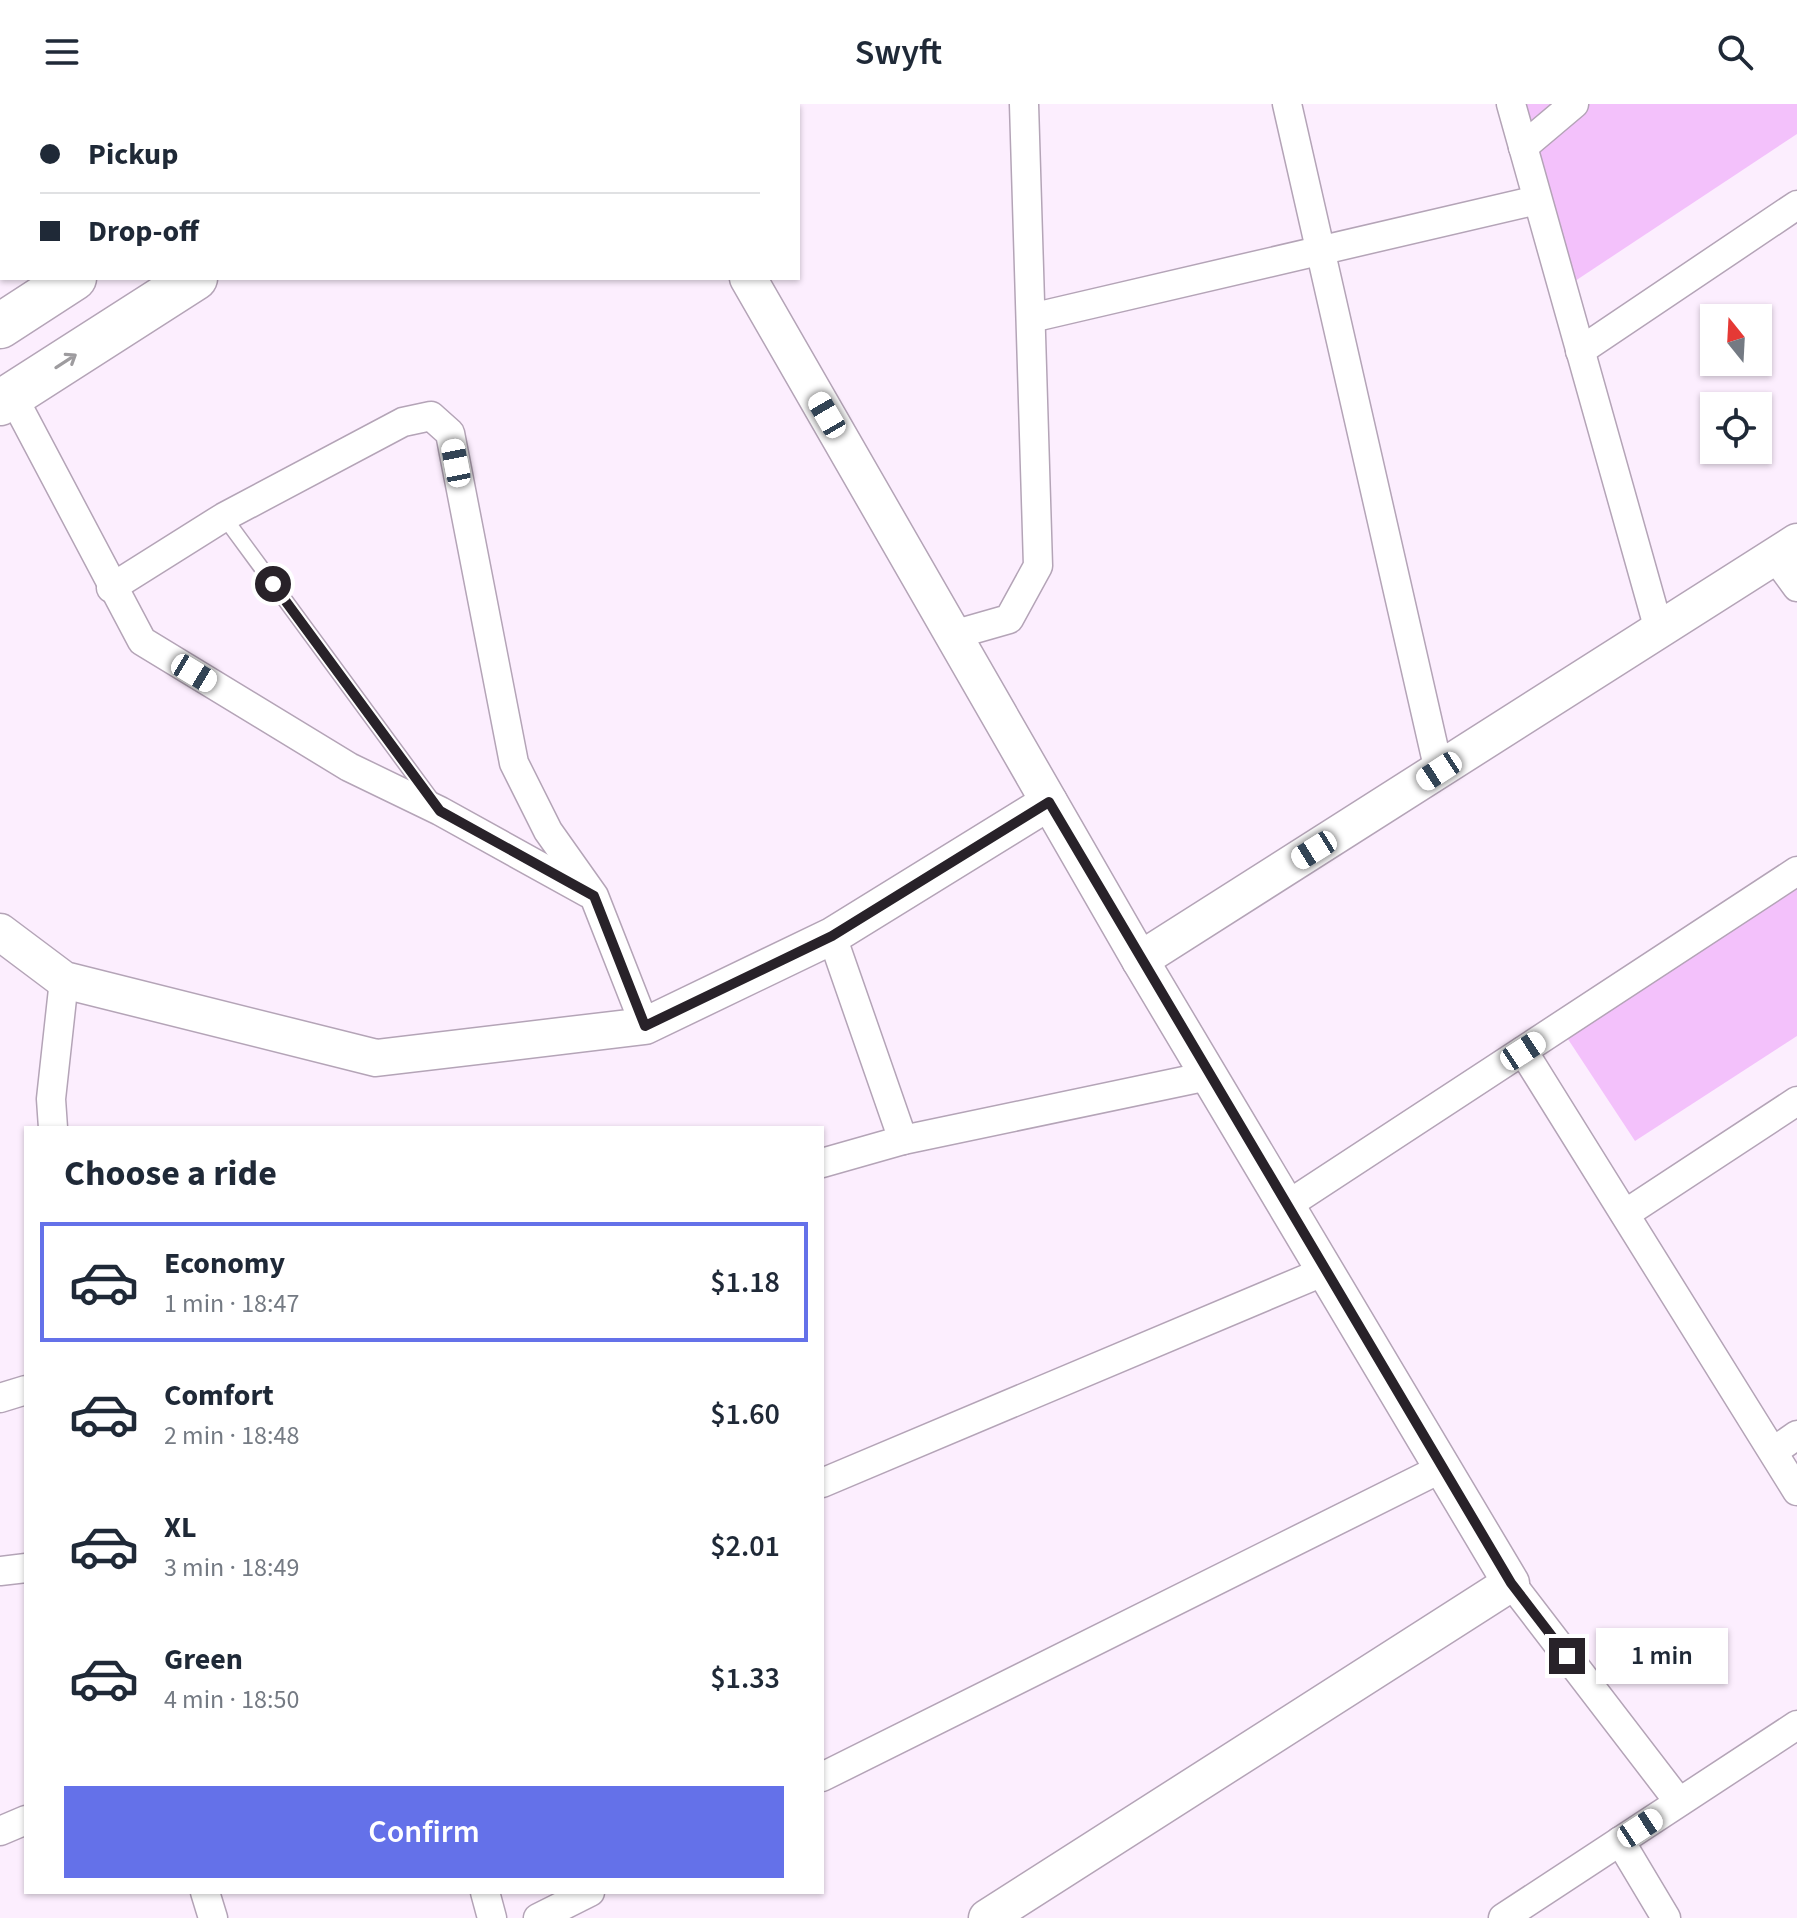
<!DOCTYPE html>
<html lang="en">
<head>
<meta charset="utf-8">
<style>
	:root { --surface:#fff; --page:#f2f2f3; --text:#1f2937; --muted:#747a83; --line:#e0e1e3; --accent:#6471e9 }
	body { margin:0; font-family:"Source Sans 3",sans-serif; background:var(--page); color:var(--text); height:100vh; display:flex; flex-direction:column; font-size:30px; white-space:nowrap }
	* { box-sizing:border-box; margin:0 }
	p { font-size:26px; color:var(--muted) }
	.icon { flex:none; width:44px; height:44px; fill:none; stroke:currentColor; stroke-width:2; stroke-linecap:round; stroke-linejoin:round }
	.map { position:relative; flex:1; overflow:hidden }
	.panel { position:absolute; left:24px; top:1022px; width:800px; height:768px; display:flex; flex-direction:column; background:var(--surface); border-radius:0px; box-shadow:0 2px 6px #0004 }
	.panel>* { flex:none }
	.hud { position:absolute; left:0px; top:0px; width:800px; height:176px; box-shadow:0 2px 6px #0004; display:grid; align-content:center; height:176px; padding:0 40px; background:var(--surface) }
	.needle { width:52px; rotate:342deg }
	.tools { position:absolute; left:1700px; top:200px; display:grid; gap:16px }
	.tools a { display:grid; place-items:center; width:72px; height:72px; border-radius:0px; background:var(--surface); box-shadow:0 2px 6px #0004; font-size:40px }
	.end { position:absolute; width:36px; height:36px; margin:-18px; border:10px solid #282229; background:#fff; box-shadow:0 0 0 4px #fff }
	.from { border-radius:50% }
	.bubble { position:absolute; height:56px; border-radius:0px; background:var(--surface); box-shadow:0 2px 6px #0004; font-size:26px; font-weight:600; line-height:56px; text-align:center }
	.car { position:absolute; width:24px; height:48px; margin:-24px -12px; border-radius:10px; box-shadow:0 0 6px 2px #0007; background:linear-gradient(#fff 24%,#345 0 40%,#fff 0 76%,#345 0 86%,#fff 0) }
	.hud b { display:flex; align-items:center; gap:28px; height:76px; font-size:30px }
	.hud b+b { border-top:2px solid var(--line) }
	.hud i { width:20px; height:20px; background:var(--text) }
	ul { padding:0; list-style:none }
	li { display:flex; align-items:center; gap:24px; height:120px; margin:0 16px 12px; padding:0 24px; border:4px solid transparent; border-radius:0px }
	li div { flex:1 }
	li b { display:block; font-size:30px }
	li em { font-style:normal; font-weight:600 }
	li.current { border-color:var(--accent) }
	li>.icon { width:72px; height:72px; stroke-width:1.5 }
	h2 { padding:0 40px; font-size:36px; line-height:96px }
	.primary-button { display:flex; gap:16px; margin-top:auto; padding:16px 40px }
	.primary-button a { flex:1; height:92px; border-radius:0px; background:var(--accent); color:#fff; font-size:32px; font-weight:600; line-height:92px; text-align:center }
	header { display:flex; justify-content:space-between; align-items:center; height:104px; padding:0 40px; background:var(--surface); font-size:36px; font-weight:600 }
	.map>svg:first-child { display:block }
	.green { fill:#f3c1fb }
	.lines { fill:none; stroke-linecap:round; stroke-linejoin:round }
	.service-casing { stroke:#b4a4b7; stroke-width:17 }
	.minor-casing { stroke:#b4a4b7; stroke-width:31 }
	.tertiary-casing { stroke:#b4a4b7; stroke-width:39 }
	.primary-casing { stroke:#b4a4b7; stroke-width:47 }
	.service { stroke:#fff; stroke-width:14 }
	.minor { stroke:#fff; stroke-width:28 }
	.tertiary { stroke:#fff; stroke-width:36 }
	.primary { stroke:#fff; stroke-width:44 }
	.oneway { stroke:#9e9c9f }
	.route { stroke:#282229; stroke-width:10 }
</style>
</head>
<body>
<header><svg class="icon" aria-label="menu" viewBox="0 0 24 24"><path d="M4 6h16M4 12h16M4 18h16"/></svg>Swyft<svg class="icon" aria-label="search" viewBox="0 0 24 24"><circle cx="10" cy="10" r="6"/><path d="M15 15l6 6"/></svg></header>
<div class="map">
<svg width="1797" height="1814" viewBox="0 0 1797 1814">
	<rect width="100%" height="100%" fill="#fceefe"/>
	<g class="green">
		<polygon points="1520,0 1797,0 1797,30 1563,185"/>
		<polygon points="1797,767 1797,932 1635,1037 1560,923"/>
	</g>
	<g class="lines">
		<g class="service-casing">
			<polyline id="service" points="224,413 432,696"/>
		</g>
		<g class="minor-casing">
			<g id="minor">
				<polyline points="25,0 26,2"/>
				<polyline points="1287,0 1439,667"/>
				<polyline points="1511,0 1659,526"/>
				<polyline points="1523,43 1574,0"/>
				<polyline points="1031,214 1537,96"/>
				<polyline points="1580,247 1797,101"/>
				<polyline points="12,291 142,537 349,663 440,707 588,789"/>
				<polyline points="1775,453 1797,483"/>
				<polyline points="111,484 224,413 403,318 431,312 450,329 514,659 548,727 594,792 645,922"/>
				<polyline points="953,531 1009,515 1038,462 1024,0"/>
				<polyline points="832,832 903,1036"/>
				<polyline points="1523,947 1797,1387"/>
				<polyline points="53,1024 51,995 64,876"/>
				<polyline points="822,1059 903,1036 1208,972"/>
				<polyline points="1286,1102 1797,767"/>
				<polyline points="1625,1110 1797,997"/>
				<polyline points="0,1294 26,1286"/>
				<polyline points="1774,1347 1797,1331"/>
				<polyline points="822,1379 1325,1167"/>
				<polyline points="0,1467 26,1464"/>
				<polyline points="1511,1479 1679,1698"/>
				<polyline points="822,1673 1442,1364"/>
				<polyline points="0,1727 26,1716"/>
				<polyline points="1620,1737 1666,1814"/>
				<polyline points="205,1788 213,1814"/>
				<polyline points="485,1788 492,1814"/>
				<polyline points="538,1814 590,1788"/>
				<polyline points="1503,1814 1797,1621"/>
			</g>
		</g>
		<g class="tertiary-casing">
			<g id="tertiary">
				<polyline points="647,0 649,2"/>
				<polyline points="748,174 1140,856 1511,1479 987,1814"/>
				<polyline points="0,828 64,876 376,954 645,922 832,832 1049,698"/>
				<polyline points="1140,856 1797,438"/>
			</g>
		</g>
		<g class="primary-casing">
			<g id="primary">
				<polyline points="336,2 339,0"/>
				<polyline points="464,2 467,0"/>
				<polyline points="0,222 74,174"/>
				<polyline points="0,299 195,174"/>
			</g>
		</g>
		<use href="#service" class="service"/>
		<use href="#minor" class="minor"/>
		<use href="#tertiary" class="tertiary"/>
		<use href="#primary" class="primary"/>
	</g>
	<defs><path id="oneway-shaft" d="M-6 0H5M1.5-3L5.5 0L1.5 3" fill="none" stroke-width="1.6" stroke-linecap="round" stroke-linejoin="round" transform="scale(2)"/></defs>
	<use class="oneway" href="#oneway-shaft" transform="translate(66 257) rotate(-33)"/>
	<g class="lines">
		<polyline class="route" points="273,480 440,707 594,792 645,922 832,832 1049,698 1511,1479 1567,1552"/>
	</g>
</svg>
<div class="tools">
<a><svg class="needle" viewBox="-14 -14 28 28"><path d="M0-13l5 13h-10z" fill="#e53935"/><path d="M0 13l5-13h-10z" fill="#747a83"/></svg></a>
<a><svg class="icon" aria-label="locate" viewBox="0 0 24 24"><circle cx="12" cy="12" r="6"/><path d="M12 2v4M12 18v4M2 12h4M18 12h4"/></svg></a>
</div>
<i class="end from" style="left:273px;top:480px"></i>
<i class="end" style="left:1567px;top:1552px"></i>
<div class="bubble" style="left:1596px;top:1524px;width:132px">1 min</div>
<i class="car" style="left:827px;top:311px;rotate:330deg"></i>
<i class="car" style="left:456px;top:359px;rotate:349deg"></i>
<i class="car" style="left:194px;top:569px;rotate:121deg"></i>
<i class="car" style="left:1439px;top:667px;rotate:237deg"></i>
<i class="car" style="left:1314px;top:746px;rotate:238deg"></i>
<i class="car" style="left:1523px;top:947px;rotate:57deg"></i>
<i class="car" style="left:1640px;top:1724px;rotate:57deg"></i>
<div class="hud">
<b><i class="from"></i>Pickup</b>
<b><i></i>Drop-off</b>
</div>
<section class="panel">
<h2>Choose a ride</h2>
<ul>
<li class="current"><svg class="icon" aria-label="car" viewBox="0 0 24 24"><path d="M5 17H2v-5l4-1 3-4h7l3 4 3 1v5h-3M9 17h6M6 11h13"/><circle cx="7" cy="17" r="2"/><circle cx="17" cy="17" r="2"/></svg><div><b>Economy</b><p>1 min · 18:47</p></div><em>$1.18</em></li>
<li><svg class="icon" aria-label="car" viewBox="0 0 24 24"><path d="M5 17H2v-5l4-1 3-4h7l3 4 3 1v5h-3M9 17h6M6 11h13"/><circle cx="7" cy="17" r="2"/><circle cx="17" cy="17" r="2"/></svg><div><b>Comfort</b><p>2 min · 18:48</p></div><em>$1.60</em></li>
<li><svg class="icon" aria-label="car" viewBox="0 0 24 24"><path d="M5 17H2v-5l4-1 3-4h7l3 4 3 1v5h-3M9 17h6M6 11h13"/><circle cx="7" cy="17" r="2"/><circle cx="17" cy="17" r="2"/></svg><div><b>XL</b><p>3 min · 18:49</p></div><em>$2.01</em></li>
<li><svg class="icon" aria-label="car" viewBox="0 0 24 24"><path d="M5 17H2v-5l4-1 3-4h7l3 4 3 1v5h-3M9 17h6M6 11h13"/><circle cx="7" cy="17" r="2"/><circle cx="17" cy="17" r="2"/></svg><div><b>Green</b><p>4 min · 18:50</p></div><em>$1.33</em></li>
</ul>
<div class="primary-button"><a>Confirm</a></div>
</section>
</div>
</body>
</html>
